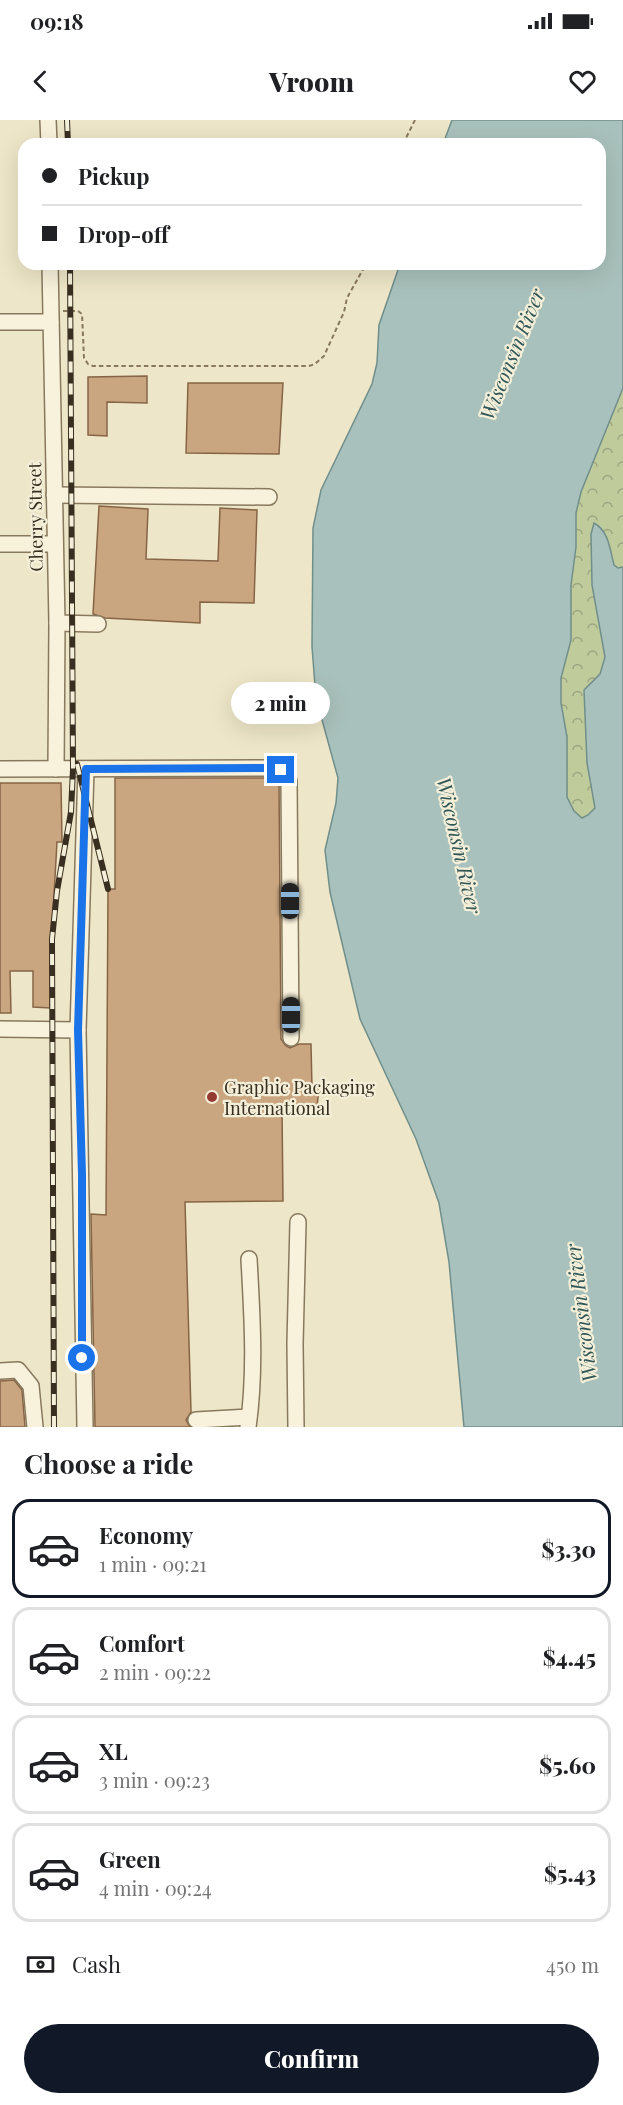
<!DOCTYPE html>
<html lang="en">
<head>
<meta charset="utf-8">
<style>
	:root { --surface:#fff; --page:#f6f6f6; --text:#202124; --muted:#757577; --line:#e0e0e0; --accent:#111827 }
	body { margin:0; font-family:"Playfair Display",serif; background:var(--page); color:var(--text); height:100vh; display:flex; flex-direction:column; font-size:22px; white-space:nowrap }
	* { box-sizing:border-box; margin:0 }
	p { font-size:20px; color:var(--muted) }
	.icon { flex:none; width:33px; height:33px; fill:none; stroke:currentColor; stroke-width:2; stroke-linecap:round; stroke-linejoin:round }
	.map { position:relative; height:1307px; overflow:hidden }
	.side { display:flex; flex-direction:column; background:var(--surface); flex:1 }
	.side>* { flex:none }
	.top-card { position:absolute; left:18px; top:18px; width:588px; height:132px; border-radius:18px; box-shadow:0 6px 24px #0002; display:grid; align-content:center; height:132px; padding:0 24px; background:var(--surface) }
	.end { position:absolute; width:27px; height:27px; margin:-14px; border:8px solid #1a73e8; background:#fff; box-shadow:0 0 0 3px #fff }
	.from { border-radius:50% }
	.bubble { position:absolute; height:42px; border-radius:21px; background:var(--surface); box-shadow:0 6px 24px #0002; font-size:20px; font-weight:800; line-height:42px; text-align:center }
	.car { position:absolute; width:18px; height:36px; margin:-18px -9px; border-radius:8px; box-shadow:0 0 4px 2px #0007; background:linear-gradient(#222 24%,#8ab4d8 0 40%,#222 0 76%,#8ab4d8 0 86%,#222 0) }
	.top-card b { display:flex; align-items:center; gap:21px; height:57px; font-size:22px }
	.top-card b+b { border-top:2px solid var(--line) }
	.top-card i { width:15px; height:15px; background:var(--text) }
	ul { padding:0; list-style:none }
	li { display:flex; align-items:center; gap:18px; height:99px; margin:0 12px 9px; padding:0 12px; border:3px solid var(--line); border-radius:18px }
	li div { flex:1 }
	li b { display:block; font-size:22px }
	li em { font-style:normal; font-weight:800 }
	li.selected { border-color:var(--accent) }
	li>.icon { width:54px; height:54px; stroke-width:1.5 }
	h2 { padding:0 24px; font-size:27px; line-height:72px }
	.pay { display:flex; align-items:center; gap:15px; height:66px; padding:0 24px; font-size:22px }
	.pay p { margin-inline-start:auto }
	.action { display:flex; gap:12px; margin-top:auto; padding:12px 24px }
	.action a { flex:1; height:69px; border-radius:36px; background:var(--accent); color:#fff; font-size:24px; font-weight:800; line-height:69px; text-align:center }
	.status { display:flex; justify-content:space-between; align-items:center; height:42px; padding:0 30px; background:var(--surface); direction:ltr }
	.status svg { height:16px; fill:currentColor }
	header { display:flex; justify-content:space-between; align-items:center; height:78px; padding:0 24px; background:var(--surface); font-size:27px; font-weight:800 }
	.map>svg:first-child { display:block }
	.forest { fill:url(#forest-crowns) }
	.water { fill:#a9c1bc; stroke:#708f8b; stroke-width:1.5 }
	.building { fill:#c9a680; stroke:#866545; stroke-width:1.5 }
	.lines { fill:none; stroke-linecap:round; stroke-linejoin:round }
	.minor-casing { stroke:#88795e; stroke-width:18 }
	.path { stroke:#88795e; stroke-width:2; stroke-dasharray:4.5 3; stroke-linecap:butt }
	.minor { stroke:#f8f2dc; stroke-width:15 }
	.rail-casing { stroke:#392f21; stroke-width:6 }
	.rail { stroke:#f4efd8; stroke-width:4; stroke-dasharray:11; stroke-linecap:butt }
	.route { stroke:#1a73e8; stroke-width:8 }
	.poi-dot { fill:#943a31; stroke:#f4efd8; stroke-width:2 }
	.labels { text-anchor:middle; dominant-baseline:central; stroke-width:4.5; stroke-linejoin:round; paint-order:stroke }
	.street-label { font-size:18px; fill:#392f21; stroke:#f4efd8 }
	.poi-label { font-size:18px; fill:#392f21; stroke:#f4efd8; text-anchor:start }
	.water-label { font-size:20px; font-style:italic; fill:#315758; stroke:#f4efd8 }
</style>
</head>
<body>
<div class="status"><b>09:18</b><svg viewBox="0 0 49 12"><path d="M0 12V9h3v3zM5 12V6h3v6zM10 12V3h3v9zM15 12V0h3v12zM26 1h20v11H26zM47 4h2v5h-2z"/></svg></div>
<header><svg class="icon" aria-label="back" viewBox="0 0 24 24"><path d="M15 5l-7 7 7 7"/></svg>Vroom<svg class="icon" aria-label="heart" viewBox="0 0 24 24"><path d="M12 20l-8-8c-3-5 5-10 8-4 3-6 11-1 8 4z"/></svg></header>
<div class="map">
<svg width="623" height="1307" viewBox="0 0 623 1307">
	<defs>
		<pattern id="forest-crowns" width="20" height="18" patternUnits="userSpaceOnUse" patternTransform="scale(1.5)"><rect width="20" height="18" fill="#c0cb9c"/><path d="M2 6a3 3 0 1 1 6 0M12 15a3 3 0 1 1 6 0" fill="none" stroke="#9da57f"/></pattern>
	</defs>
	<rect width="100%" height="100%" fill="#ede6c8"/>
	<polygon class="forest" points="623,268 623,447 618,448 614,445 606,415 592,465 605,537 600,554 587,642 595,688 588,696 582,698 574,691 567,677 567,617 561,583 561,558 571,520 571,465 576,427 576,393 581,372"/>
	<path class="water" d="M452 0H623V268L581 372 576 393V427L571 465V520L561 558V583L567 617V677L574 691 582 698 588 695 595 688 587 643 584 570 600 554 605 537 592 465 591 414 594 403C609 411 610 430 614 445L618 448 623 447V1307H464L449 1142 439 1083 416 1019 360 899 330 772 325 730 336 683 338 658 316 578 312 527 313 408 321 370 372 264 377 243 379 205 400 144H600V24H443Z"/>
	<g class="building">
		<polygon points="147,256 147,283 107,282 107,316 88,315 88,257"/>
		<polygon points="188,263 283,263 279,334 186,333"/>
		<polygon points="99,386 148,389 146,439 218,441 220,388 257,390 254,483 200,482 200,503 105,498 93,494"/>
		<polygon points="115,658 272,658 279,661 281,919 286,926 290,928 299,924 311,924 312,968 319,968 317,987 282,987 283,1081 185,1082 191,1292 186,1300 190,1307 95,1307 91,1094 106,1095 108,769 115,769"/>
		<polygon points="0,663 61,663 62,722 57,722 50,846 50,888 33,887 33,851 10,851 11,893 0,893"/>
		<polygon points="14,1260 22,1270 25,1307 0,1307 0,1261"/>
	</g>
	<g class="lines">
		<g class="minor-casing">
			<g id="minor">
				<polyline points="48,0 49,24"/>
				<polyline points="50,144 57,503 56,649"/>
				<polyline points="0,202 51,202"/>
				<polyline points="54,375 269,377"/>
				<polyline points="0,424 55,424"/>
				<polyline points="57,503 98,504"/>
				<polyline points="0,649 274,648 287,654 289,662 291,918"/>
				<polyline points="0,909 78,910"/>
				<polyline points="0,1251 18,1250 31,1266 35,1307"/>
				<polyline points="196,1300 249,1297"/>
				<polyline points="85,1307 78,910 86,649"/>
				<path d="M248 1307C256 1251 252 1195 249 1139"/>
				<polyline points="296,1307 295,1224 298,1102"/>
			</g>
		</g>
		<g class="path">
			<polyline points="403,24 415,0"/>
			<polyline points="63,191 78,191 82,194 84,238 88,244 93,246 309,246 315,244 324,236 344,192 347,178 366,144"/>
		</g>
		<use href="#minor" class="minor"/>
		<g class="rail-casing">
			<g id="rail">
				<polyline points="67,0 68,24"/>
				<polyline points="77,644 108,769"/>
				<polyline points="54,1307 52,819 57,771 71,692 73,649 70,144"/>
			</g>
		</g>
		<use href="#rail" class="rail"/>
	</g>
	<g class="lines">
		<polyline class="route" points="82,1238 82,1055 78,910 86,649 274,648 281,650"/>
	</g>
	<circle class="poi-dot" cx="212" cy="977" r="6"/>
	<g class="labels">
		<g class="street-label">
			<text transform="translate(35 397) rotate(-91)">Cherry Street</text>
		</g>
		<g class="poi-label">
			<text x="224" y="967">Graphic Packaging<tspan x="224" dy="21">International</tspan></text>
		</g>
		<g class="water-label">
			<text transform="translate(511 234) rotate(-68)">Wisconsin River</text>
			<text transform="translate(460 725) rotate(77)">Wisconsin River</text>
			<text transform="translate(580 1193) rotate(-97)">Wisconsin River</text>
		</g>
	</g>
</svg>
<i class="end from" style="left:82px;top:1238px"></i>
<i class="end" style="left:281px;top:650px"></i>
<div class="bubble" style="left:231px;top:562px;width:99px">2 min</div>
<i class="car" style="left:290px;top:781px;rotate:0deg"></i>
<i class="car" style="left:291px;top:895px;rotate:0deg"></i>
<div class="top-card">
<b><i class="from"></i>Pickup</b>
<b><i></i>Drop-off</b>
</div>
</div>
<section class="side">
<h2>Choose a ride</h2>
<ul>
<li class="selected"><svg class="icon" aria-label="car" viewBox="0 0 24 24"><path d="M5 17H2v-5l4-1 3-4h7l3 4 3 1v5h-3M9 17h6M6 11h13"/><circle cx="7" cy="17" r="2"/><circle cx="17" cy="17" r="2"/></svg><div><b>Economy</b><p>1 min · 09:21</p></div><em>$3.30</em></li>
<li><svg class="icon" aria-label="car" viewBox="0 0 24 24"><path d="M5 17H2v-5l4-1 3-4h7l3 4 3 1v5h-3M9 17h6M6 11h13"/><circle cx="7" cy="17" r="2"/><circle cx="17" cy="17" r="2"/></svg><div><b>Comfort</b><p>2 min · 09:22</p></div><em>$4.45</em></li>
<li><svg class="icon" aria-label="car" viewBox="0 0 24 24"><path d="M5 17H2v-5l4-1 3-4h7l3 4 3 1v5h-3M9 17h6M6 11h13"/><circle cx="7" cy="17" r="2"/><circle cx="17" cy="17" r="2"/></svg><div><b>XL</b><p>3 min · 09:23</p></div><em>$5.60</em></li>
<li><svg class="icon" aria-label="car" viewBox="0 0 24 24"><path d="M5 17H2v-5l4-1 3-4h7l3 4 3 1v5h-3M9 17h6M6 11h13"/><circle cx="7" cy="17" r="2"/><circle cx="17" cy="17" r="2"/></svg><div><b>Green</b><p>4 min · 09:24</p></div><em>$5.43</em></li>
</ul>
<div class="pay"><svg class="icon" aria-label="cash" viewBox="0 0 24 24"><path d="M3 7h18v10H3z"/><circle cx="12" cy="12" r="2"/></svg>Cash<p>450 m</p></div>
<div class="action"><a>Confirm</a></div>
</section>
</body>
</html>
